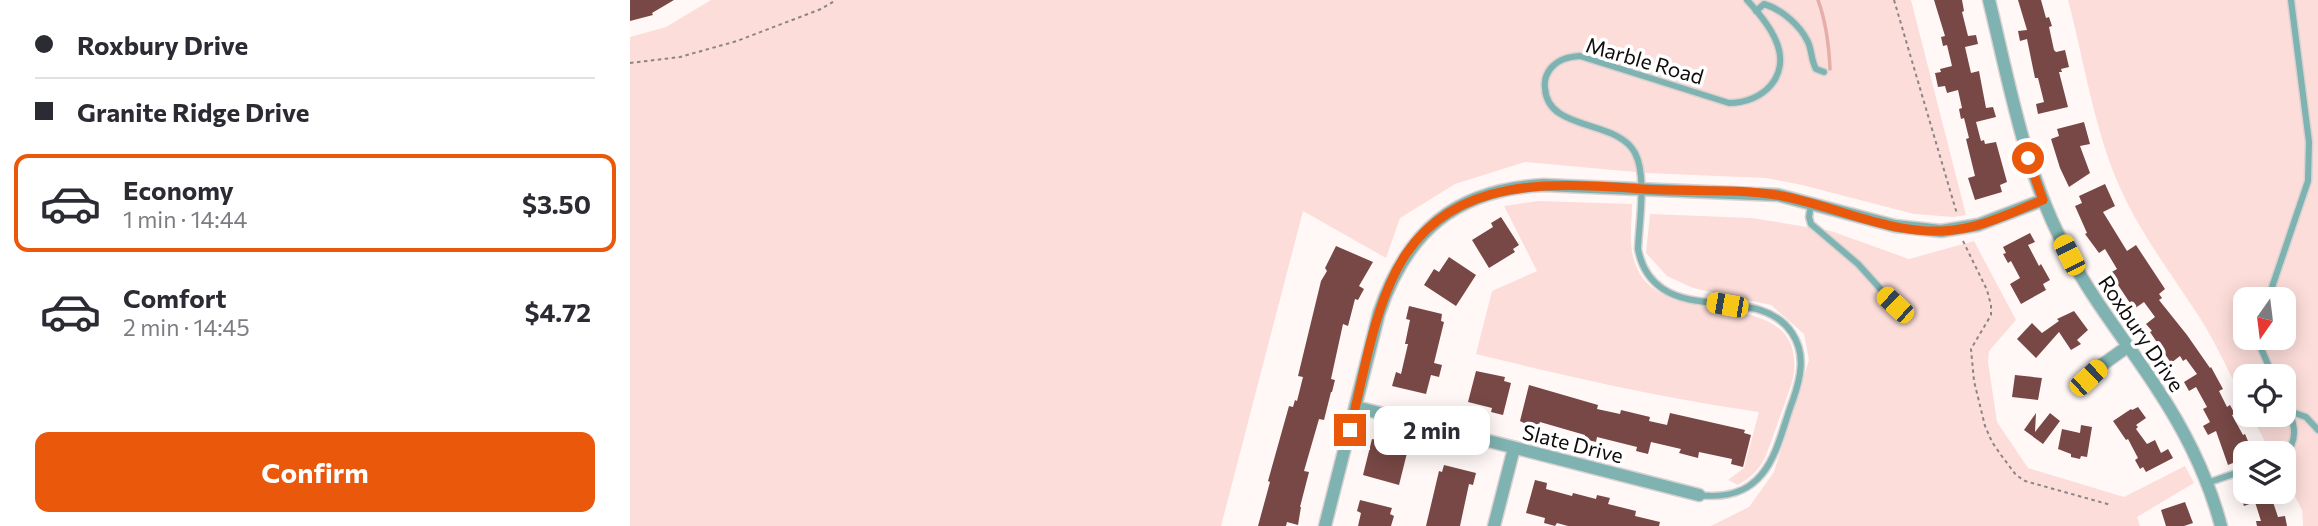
<!DOCTYPE html>
<html lang="en">
<head>
<meta charset="utf-8">
<style>
	:root { --surface:#fff; --page:#f2f2f3; --text:#2b2b33; --muted:#7c7c81; --line:#e1e1e2; --accent:#ea580c }
	body { margin:0; font-family:Commissioner,sans-serif; background:var(--page); color:var(--text); height:100vh; display:flex; flex-direction:column; font-size:26px; white-space:nowrap }
	* { box-sizing:border-box; margin:0 }
	p { font-size:23px; color:var(--muted) }
	.icon { flex:none; width:38px; height:38px; fill:none; stroke:currentColor; stroke-width:2; stroke-linecap:round; stroke-linejoin:round }
	.map { position:relative; flex:1; overflow:hidden }
	.panel { display:flex; flex-direction:column; background:var(--surface); width:630px }
	.panel>* { flex:none }
	.guide { display:grid; align-content:center; height:154px; padding:0 35px; background:var(--surface) }
	.needle { width:46px; rotate:194deg }
	.fabs { position:absolute; left:1603px; top:287px; display:grid; gap:14px }
	.fabs a { display:grid; place-items:center; width:63px; height:63px; border-radius:14px; background:var(--surface); box-shadow:0 4px 18px #0003; font-size:35px }
	.end { position:absolute; width:32px; height:32px; margin:-16px; border:9px solid #ea580c; background:#fff; box-shadow:0 0 0 4px #fff }
	.from { border-radius:50% }
	.bubble { position:absolute; height:49px; border-radius:14px; background:var(--surface); box-shadow:0 4px 18px #0003; font-size:23px; font-weight:700; line-height:49px; text-align:center }
	.car { position:absolute; width:21px; height:42px; margin:-21px -10px; border-radius:9px; box-shadow:0 0 5px 2px #0007; background:linear-gradient(#f5c518 24%,#345 0 40%,#f5c518 0 76%,#345 0 86%,#f5c518 0) }
	.guide b { display:flex; align-items:center; gap:24px; height:66px; font-size:26px }
	.guide b+b { border-top:2px solid var(--line) }
	.guide i { width:18px; height:18px; background:var(--text) }
	ul { padding:0; list-style:none }
	li { display:flex; align-items:center; gap:21px; height:98px; margin:0 14px 10px; padding:0 21px; border:4px solid transparent; border-radius:14px }
	li div { flex:1 }
	li b { display:block; font-size:26px }
	li em { font-style:normal; font-weight:700 }
	li.on { border-color:var(--accent) }
	li>.icon { width:63px; height:63px; stroke-width:1.5 }
	.action { display:flex; gap:14px; margin-top:auto; padding:14px 35px }
	.action a { flex:1; height:80px; border-radius:14px; background:var(--accent); color:#fff; font-size:28px; font-weight:700; line-height:80px; text-align:center }
	main { display:flex; flex:1; min-height:0 }
	.map>svg:first-child { display:block }
	.green { fill:#fcddd9; fill-rule:evenodd }
	.lines { fill:none; stroke-linecap:round; stroke-linejoin:round }
	.stream { stroke:#e4aea9; stroke-width:3.5 }
	.building { fill:#774845 }
	.lane-casing { stroke:#d9d2d1; stroke-width:9 }
	.street-casing { stroke:#d9d2d1; stroke-width:15 }
	.path { stroke:#8b8685; stroke-width:2; stroke-dasharray:3.5 3.5; stroke-linecap:butt }
	.lane { stroke:#7eb3b1; stroke-width:6 }
	.street { stroke:#7eb3b1; stroke-width:12 }
	.route { stroke:#ea580c; stroke-width:9 }
	.labels { text-anchor:middle; dominant-baseline:central; stroke-width:7; stroke-linejoin:round; paint-order:stroke }
	.street-label { font-size:21px; fill:#100c0c; stroke:#fff }
</style>
</head>
<body>
<main>
<section class="panel">
<div class="guide">
<b><i class="from"></i>Roxbury Drive</b>
<b><i></i>Granite Ridge Drive</b>
</div>
<ul>
<li class="on"><svg class="icon" aria-label="car" viewBox="0 0 24 24"><path d="M5 17H2v-5l4-1 3-4h7l3 4 3 1v5h-3M9 17h6M6 11h13"/><circle cx="7" cy="17" r="2"/><circle cx="17" cy="17" r="2"/></svg><div><b>Economy</b><p>1 min · 14:44</p></div><em>$3.50</em></li>
<li><svg class="icon" aria-label="car" viewBox="0 0 24 24"><path d="M5 17H2v-5l4-1 3-4h7l3 4 3 1v5h-3M9 17h6M6 11h13"/><circle cx="7" cy="17" r="2"/><circle cx="17" cy="17" r="2"/></svg><div><b>Comfort</b><p>2 min · 14:45</p></div><em>$4.72</em></li>
</ul>
<div class="action"><a>Confirm</a></div>
</section>
<div class="map">
<svg width="1688" height="526" viewBox="0 0 1688 526">
	<rect width="100%" height="100%" fill="#fff8f7"/>
	<g class="green">
		<polygon points="81,0 1281,0 1336,215 1324,217 1284,214 1172,185 1136,178 1017,173 895,162 825,184 770,218 756,258 673,211 591,526 0,526 0,37 36,27"/>
		<path d="M1438 0H1688V526H1673L1672 510 1654 475V453H1641L1621 415H1654V376H1615V403C1600 375 1587 345 1570 318 1540 272 1506 228 1485 176 1463 121 1453 57 1438 0ZM1615 299H1654V338H1615Z"/>
		<path d="M908 201 1002 204C1002 224 998 244 1005 263 1030 337 1172 279 1164 372 1163 382 1158 393 1155 403 1148 421 1142 440 1135 458 1128 471 1120 478 1108 485L1098 480 1114 468 1129 412C1033 398 939 377 846 354L862 291 907 271 874 206Z"/>
		<polygon points="1020,214 1122,218 1201,231 1279,259 1344,241 1386,320 1359,351 1358,362 1367,422 1398,468 1494,497 1555,466 1564,483 1507,517 1510,526 1081,526 1119,507 1144,472 1179,360 1174,334 1141,305 1063,288 1037,276 1016,253"/>
	</g>
	<g class="lines">
		<path class="stream" d="M1188 0C1196 22 1199 45 1200 69"/>
	</g>
	<g class="building">
		<polygon points="0,0 44,0 22,13 23,15 0,21"/>
		<polygon points="1304,0 1332,0 1334,11 1332,12 1338,36 1346,35 1348,44 1335,47 1341,73 1349,71 1356,108 1363,107 1366,117 1346,122 1351,141 1354,140 1355,144 1366,142 1377,182 1370,185 1372,192 1345,200 1338,178 1345,176 1336,139 1339,138 1334,118 1331,119 1329,109 1332,108 1328,90 1317,93 1315,86 1308,87 1305,73 1311,72 1310,69 1322,66 1317,45 1313,46 1311,37 1315,36"/>
		<polygon points="1388,0 1411,0 1416,18 1419,17 1422,26 1419,27 1424,50 1426,52 1435,50 1439,67 1431,69 1432,72 1429,72 1438,107 1408,114 1406,104 1414,102 1408,78 1405,78 1397,39 1390,41 1388,31 1397,30"/>
		<polygon points="1454,122 1460,144 1450,146 1460,173 1439,187 1430,168 1421,139 1429,136 1427,129"/>
		<polygon points="1475,184 1485,206 1473,212 1497,251 1506,245 1535,289 1529,294 1532,298 1529,300 1557,335 1580,368 1581,367 1593,389 1589,391 1597,407 1600,405 1605,414 1602,415 1613,435 1615,434 1623,453 1615,453 1615,458 1598,465 1586,431 1578,435 1573,426 1580,422 1573,409 1577,407 1566,387 1559,391 1554,382 1567,374 1556,359 1553,361 1550,356 1541,363 1520,332 1522,331 1516,324 1525,317 1514,302 1504,309 1480,273 1487,269 1475,249 1469,253 1455,234 1457,233 1445,206 1452,203 1449,196"/>
		<polygon points="871,217 889,245 883,249 885,252 859,268 842,240 863,227 861,223"/>
		<polygon points="1400,233 1405,242 1398,245 1409,266 1411,264 1420,280 1413,284 1416,290 1391,304 1380,284 1390,278 1381,261 1378,263 1373,254 1376,253 1373,247"/>
		<polygon points="706,246 743,262 729,286 734,289 728,300 725,299 718,326 713,324 701,379 705,380 702,392 701,392 694,420 689,419 674,471 679,472 670,507 671,507 668,525 657,522 656,526 628,526 640,482 638,481 659,406 663,407 665,400 667,401 673,377 668,376 691,281 697,271 695,268"/>
		<polygon points="819,257 846,275 826,306 794,285 804,269 809,272"/>
		<polygon points="779,306 812,314 811,321 814,322 804,363 812,365 809,377 801,375 796,394 762,386 766,372 771,374 778,344 775,344 780,320 776,319"/>
		<polygon points="1444,311 1458,330 1447,340 1451,344 1441,350 1429,332 1406,358 1387,339 1402,323 1412,333 1429,321 1427,319"/>
		<polygon points="846,371 875,377 874,381 881,383 873,415 861,412 862,408 838,402"/>
		<polygon points="1385,375 1412,378 1408,400 1382,397"/>
		<polygon points="899,385 968,405 967,409 990,414 991,410 1020,417 1019,421 1037,425 1040,413 1115,430 1114,433 1121,435 1113,467 1101,464 1102,459 1069,452 1068,458 1049,453 1051,449 1021,442 1018,454 1006,451 1007,447 967,437 966,442 954,439 955,435 910,422 908,427 896,424 890,421"/>
		<polygon points="1508,407 1516,418 1506,425 1508,427 1506,429 1517,444 1525,440 1531,453 1538,449 1543,458 1516,472 1513,467 1510,469 1505,460 1508,458 1498,439 1496,440 1483,421 1501,409 1502,410"/>
		<polygon points="1406,413 1405,432 1420,413 1430,421 1413,444 1394,430"/>
		<polygon points="1451,425 1462,427 1457,457 1451,456 1450,459 1441,457 1441,454 1428,449 1432,429 1450,433"/>
		<polygon points="742,439 761,443 760,448 777,453 769,485 733,475"/>
		<polygon points="814,465 846,473 843,485 839,484 830,526 796,526 809,471 812,472"/>
		<polygon points="905,480 917,483 916,489 942,496 943,493 966,499 967,495 980,498 978,504 1006,511 1005,516 1030,522 1029,526 938,526 927,523 925,526 914,523 915,518 896,513"/>
		<polygon points="1609,492 1649,492 1641,496 1648,517 1655,516 1657,526 1627,526 1626,521 1631,521 1625,502 1614,506"/>
		<polygon points="730,500 762,508 760,514 764,516 761,526 728,526 731,513 727,511"/>
		<polygon points="1555,502 1563,523 1554,526 1536,526 1531,510"/>
	</g>
	<g class="lines">
		<g class="lane-casing">
			<g id="lane">
				<path d="M1126 11 1134 4C1151 9 1170 25 1178 42 1182 51 1181 60 1186 69L1194 72"/>
				<polyline points="1181,205 1179,217 1181,224 1228,264 1265,305 1277,306"/>
				<polyline points="1638,299 1678,181 1679,142 1661,0"/>
				<polyline points="1629,338 1630,346 1643,376"/>
				<path d="M1654 399C1662 417 1672 439 1654 454"/>
				<polyline points="1659,411 1676,417 1688,430"/>
				<polyline points="1577,483 1615,470"/>
				<path d="M1069 495C1094 498 1116 494 1132 474 1148 455 1154 423 1163 400 1171 377 1176 354 1162 333 1134 291 1070 314 1033 289 1018 279 1011 265 1008 249 1009 223 1017 175 1005 153 988 119 917 132 915 88 914 81 916 74 921 68 929 59 938 57 950 56L1099 103C1133 103 1161 76 1146 41 1140 26 1128 12 1117 0"/>
			</g>
		</g>
		<g class="street-casing">
			<g id="street">
				<path d="M1359 0C1380 86 1395 175 1438 253 1463 301 1497 342 1526 387 1554 429 1578 477 1591 526"/>
				<polyline points="1450,389 1469,367 1497,347"/>
				<polyline points="726,407 1069,495"/>
				<path d="M695 526 749 313C777 231 825 190 913 185L1148 195 1265 226 1311 231 1348 225 1413 200"/>
				<polyline points="864,526 884,448"/>
			</g>
		</g>
		<g class="path">
			<polyline points="1264,0 1327,214"/>
			<polyline points="0,63 50,57 107,41 191,9 206,0"/>
			<polyline points="1333,241 1357,290 1361,305 1361,315 1341,349 1344,381 1355,426 1362,442 1371,455 1386,475 1395,481 1481,505"/>
		</g>
		<use href="#lane" class="lane"/>
		<use href="#street" class="street"/>
	</g>
	<g class="lines">
		<path class="route" d="M720 430C734 375 744 302 776 254 835 167 945 186 1035 190 1073 191 1114 189 1152 196 1204 206 1257 233 1312 231 1348 230 1380 213 1413 200L1398 158"/>
	</g>
	<g class="labels">
		<g class="street-label">
			<text transform="translate(1015 60) rotate(16)">Marble Road</text>
			<text transform="translate(1512 333) rotate(56)">Roxbury Drive</text>
			<text transform="translate(943 443) rotate(14)">Slate Drive</text>
		</g>
	</g>
</svg>
<div class="fabs">
<a><svg class="needle" viewBox="-14 -14 28 28"><path d="M0-13l5 13h-10z" fill="#e53935"/><path d="M0 13l5-13h-10z" fill="#7c7c81"/></svg></a>
<a><svg class="icon" aria-label="locate" viewBox="0 0 24 24"><circle cx="12" cy="12" r="6"/><path d="M12 2v4M12 18v4M2 12h4M18 12h4"/></svg></a>
<a><svg class="icon" aria-label="layers" viewBox="0 0 24 24"><path d="M12 4l9 5-9 5-9-5zM3 14l9 5 9-5"/></svg></a>
</div>
<i class="end from" style="left:1398px;top:158px"></i>
<i class="end" style="left:720px;top:430px"></i>
<div class="bubble" style="left:744px;top:406px;width:116px">2 min</div>
<i class="car" style="left:1439px;top:255px;rotate:333deg"></i>
<i class="car" style="left:1097px;top:305px;rotate:280deg"></i>
<i class="car" style="left:1265px;top:305px;rotate:313deg"></i>
<i class="car" style="left:1458px;top:378px;rotate:47deg"></i>
</div>
</main>
</body>
</html>
